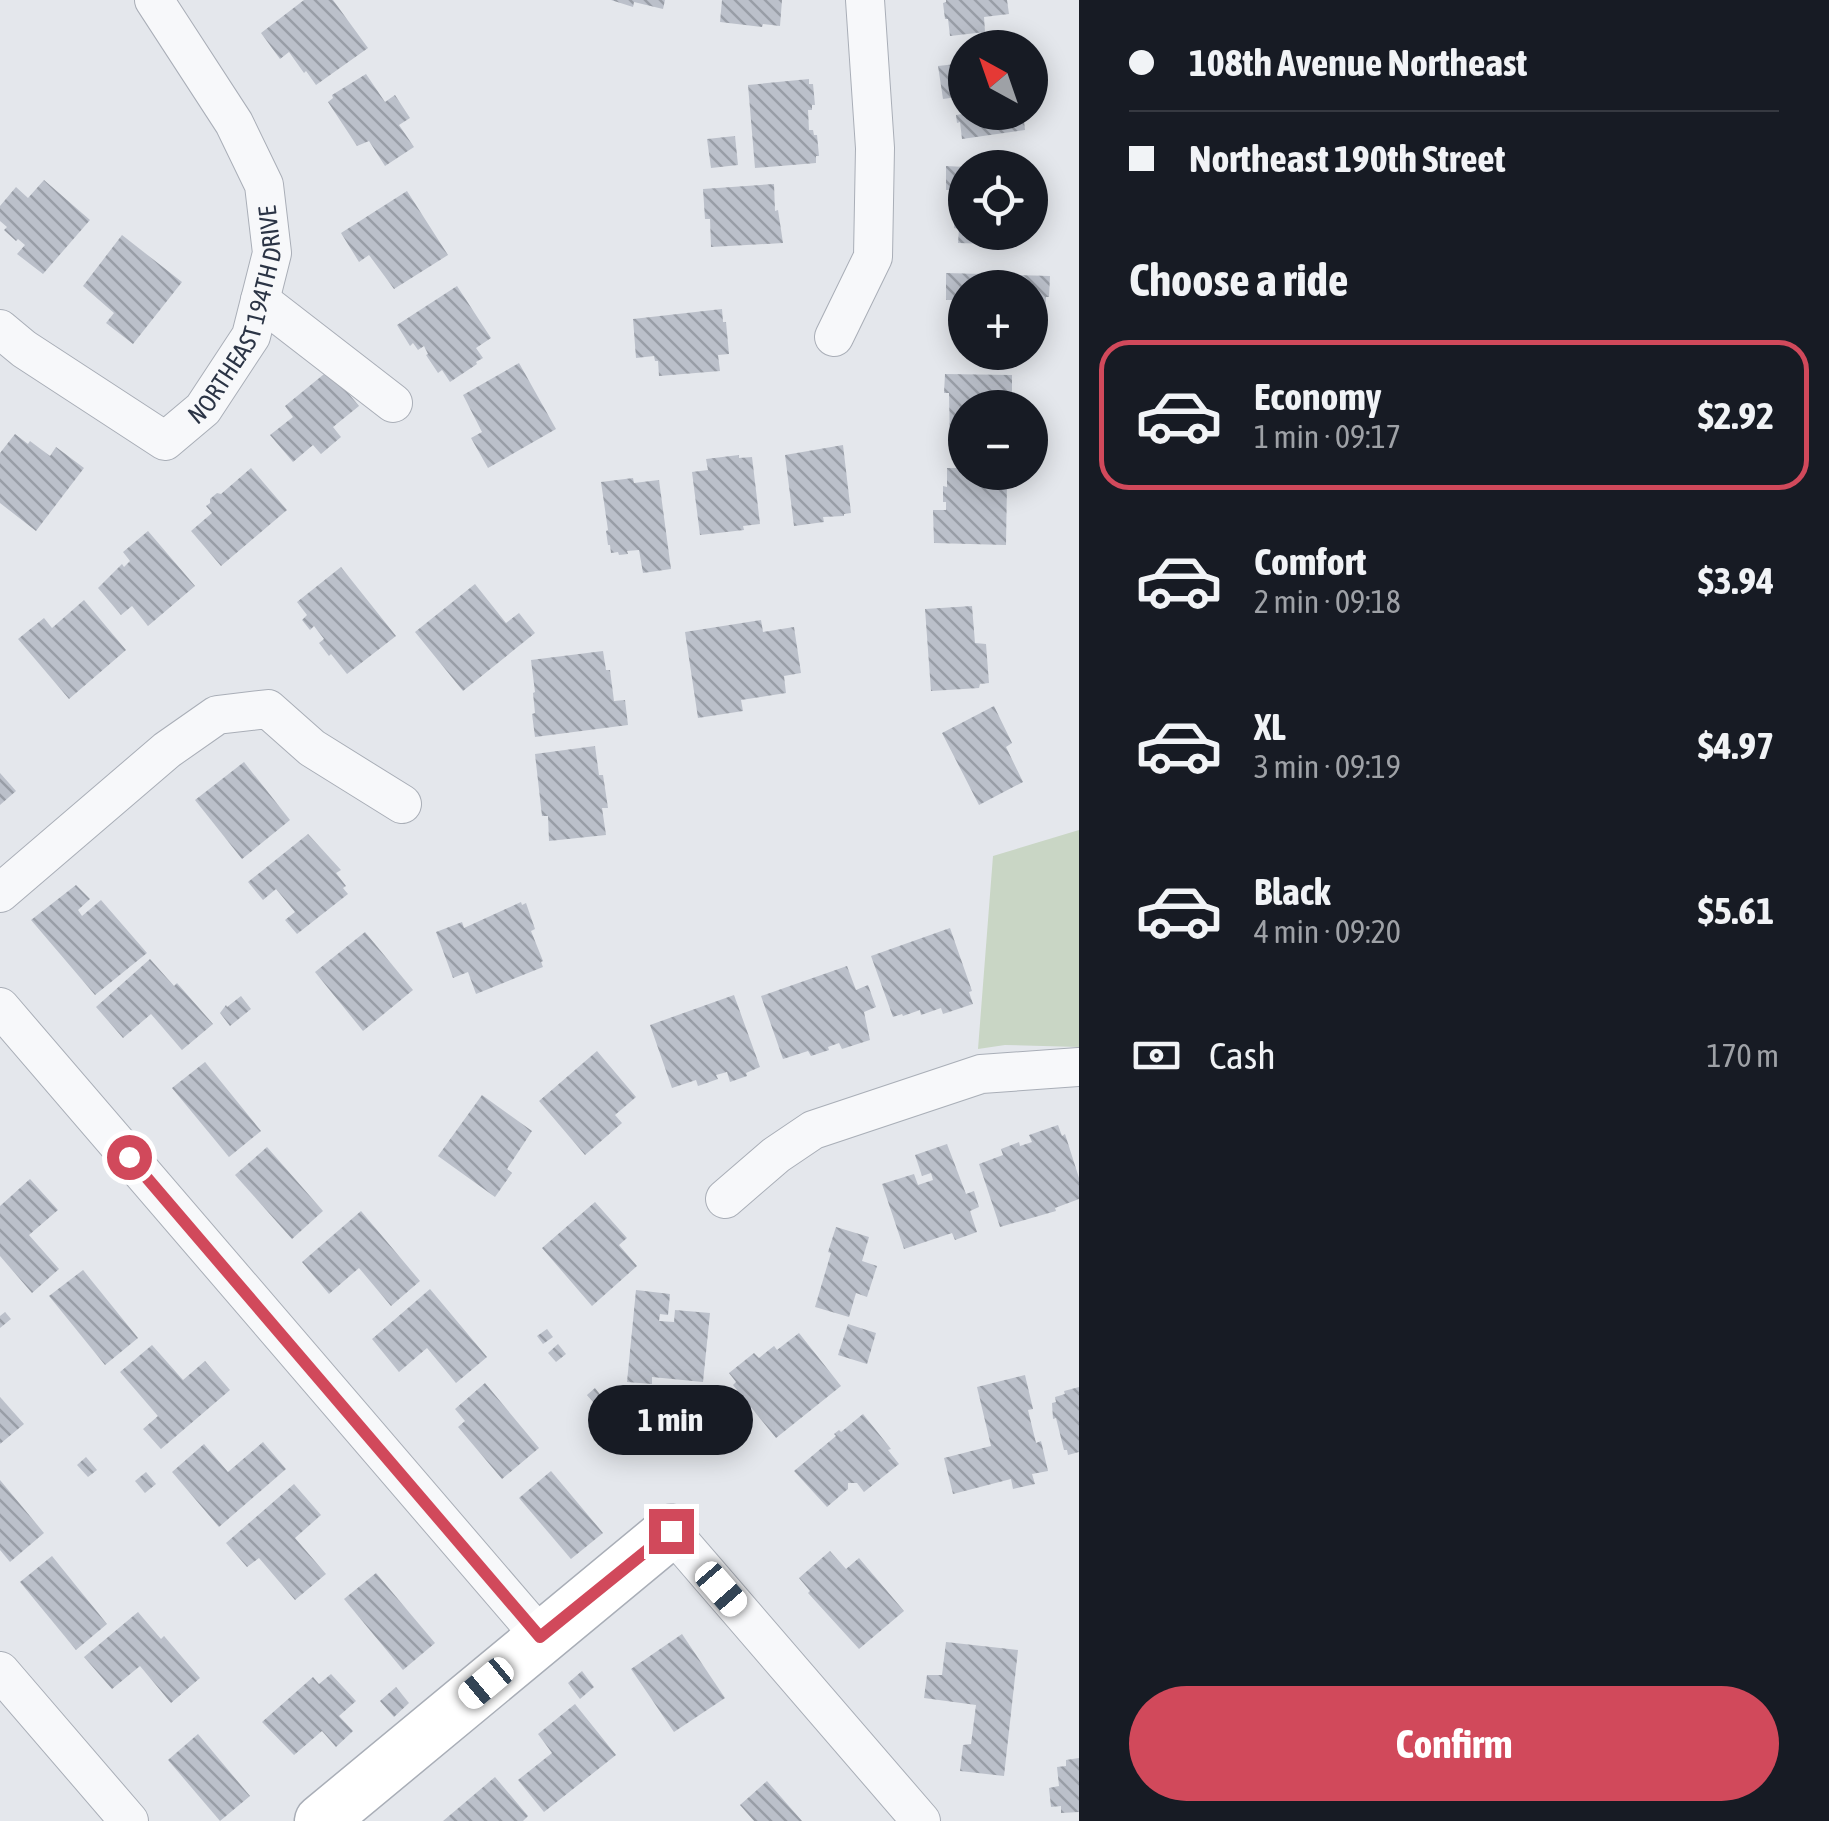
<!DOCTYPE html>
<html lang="en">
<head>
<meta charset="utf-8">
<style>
	:root { --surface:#171b24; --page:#242831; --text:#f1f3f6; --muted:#9ea1a6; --line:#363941; --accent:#d1495b }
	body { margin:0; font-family:"Asap Condensed",sans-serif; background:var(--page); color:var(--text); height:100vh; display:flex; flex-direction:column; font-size:38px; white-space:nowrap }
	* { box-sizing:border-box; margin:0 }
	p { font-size:32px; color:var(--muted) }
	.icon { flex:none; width:55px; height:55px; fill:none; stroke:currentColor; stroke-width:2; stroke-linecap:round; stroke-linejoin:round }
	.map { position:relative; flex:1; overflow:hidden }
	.sheet { display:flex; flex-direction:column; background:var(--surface); width:750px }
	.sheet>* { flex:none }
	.banner { display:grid; align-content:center; height:220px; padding:0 50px; background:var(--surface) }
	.needle { width:65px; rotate:320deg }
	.fabs { position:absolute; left:948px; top:30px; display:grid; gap:20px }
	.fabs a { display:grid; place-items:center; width:100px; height:100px; border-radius:50%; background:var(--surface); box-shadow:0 5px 25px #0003; font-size:50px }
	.end { position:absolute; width:45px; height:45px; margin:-22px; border:12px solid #d1495b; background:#fff; box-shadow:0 0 0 5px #fff }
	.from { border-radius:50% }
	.bubble { position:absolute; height:70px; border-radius:35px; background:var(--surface); box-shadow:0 5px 25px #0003; font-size:32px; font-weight:700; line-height:70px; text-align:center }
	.car { position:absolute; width:30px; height:60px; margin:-30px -15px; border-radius:12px; box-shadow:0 0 8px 2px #0007; background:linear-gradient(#fff 24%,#345 0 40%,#fff 0 76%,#345 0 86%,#fff 0) }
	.banner b { display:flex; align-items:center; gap:35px; height:95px; font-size:38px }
	.banner b+b { border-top:2px solid var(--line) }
	.banner i { width:25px; height:25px; background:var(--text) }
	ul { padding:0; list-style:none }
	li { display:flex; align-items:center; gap:30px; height:150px; margin:0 20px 15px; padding:0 30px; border:5px solid transparent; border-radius:30px }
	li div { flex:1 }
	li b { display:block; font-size:38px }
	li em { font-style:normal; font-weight:700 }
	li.on { border-color:var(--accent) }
	li>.icon { width:90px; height:90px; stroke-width:1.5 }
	h2 { padding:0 50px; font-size:45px; line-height:120px }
	.pay { display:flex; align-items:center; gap:25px; height:110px; padding:0 50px; font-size:38px }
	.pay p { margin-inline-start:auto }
	.button { display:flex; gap:20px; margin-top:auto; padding:20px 50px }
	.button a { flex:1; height:115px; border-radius:60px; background:var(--accent); color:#fff; font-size:40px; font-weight:700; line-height:115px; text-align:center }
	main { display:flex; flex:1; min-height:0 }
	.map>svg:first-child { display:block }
	.park { fill:#c9d6c5 }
	.building { fill:url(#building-back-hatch) }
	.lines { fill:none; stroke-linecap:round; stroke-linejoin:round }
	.street-casing { stroke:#a9aeb7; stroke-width:40 }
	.secondary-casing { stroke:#a9aeb7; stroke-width:55 }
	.street { stroke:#f7f8fa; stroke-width:38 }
	.secondary { stroke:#fff; stroke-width:52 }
	.route { stroke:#d1495b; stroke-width:12 }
	.labels { text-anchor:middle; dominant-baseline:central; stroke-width:9; stroke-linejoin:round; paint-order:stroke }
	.street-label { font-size:25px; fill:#2b3445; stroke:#f4f6f9 }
</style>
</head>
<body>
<main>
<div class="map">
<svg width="1079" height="1821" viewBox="0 0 1079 1821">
	<defs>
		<pattern id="building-back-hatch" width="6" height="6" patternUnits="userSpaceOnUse" patternTransform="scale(2.5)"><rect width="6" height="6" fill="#bbc0ca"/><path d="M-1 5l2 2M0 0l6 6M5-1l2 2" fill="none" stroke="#989da6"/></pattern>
	</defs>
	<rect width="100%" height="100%" fill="#e4e7ec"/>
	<polygon class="park" points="1079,830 1079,1047 1005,1045 978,1049 993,856"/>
	<g class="building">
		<polygon points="304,0 333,0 368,48 316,85 306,71 304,73 289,52 280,59 261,33"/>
		<polygon points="611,0 665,0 663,9 634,2 633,7"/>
		<polygon points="722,0 782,0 780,26 763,24 762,27 720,22"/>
		<polygon points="946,0 1007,0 1009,14 984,17 985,32 950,36 948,19 945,19 943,3 946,2"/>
		<polygon points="965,63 965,112 1023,112 1025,130 962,139 960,122 957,123 956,115 962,114 962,111 959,111 957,97 943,99 938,66"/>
		<polygon points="366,74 385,102 395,95 410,118 399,125 414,147 385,166 369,141 357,146 328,102 333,98 332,95"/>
		<polygon points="809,79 809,84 813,84 815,105 812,105 812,110 808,110 809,130 813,130 814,135 817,135 819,156 816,156 816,163 755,168 748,85"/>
		<polygon points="735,136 738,165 711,168 707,139"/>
		<polygon points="946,166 965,167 965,232 991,232 991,244 958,243 959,229 954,228 954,208 957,208 957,200 950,200 950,190 946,190"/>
		<polygon points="44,180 90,220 43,274 17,254 25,245 18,239 16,241 4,230 7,227 0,221 0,206 16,187 28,198"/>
		<polygon points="774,184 775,211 778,210 783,243 711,247 710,219 705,219 703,189"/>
		<polygon points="407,191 448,255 394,289 369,255 359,262 341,233"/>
		<polygon points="122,235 182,282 133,344 106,323 114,313 83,286"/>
		<polygon points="946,273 1050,276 1049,297 1046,297 1045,324 1030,323 1030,288 965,288 965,346 957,346 958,304 954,304 954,300 946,300"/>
		<polygon points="457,286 491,338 476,348 483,358 476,362 477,364 450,382 442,370 438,373 426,355 428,354 424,346 418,350 413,343 410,346 397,325"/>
		<polygon points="722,309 723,322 726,322 729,354 718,355 720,371 659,376 658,361 655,361 654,356 636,358 633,319"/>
		<polygon points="519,363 556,429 488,468 471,438 482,432 463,395"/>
		<polygon points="329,370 359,406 333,427 341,437 321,454 313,445 293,462 270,435 293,417 285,406"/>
		<polygon points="945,374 1012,375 1012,408 965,408 965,446 950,446 949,393 944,393"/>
		<polygon points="15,434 28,444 30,441 50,456 56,447 84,468 36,531 0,503 0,453"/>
		<polygon points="843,445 851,513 844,514 844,516 823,517 824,522 794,526 785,455"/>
		<polygon points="739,455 739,458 752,457 760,524 743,526 744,530 700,535 692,472 708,470 706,459"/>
		<polygon points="251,468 287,510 221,566 191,531 212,513 206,506 210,503 210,499 217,493 221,494"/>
		<polygon points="947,468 965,468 965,472 981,472 981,483 1007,483 1006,545 934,543 933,510 946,510 946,502 943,502 943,486 947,487"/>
		<polygon points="633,478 634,483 659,480 671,569 643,573 639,550 627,551 628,554 619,555 618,552 611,553 610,545 608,545 606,531 608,530 601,482"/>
		<polygon points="148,531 195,586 148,626 132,606 121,615 98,588 122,564 124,567 130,561 123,552"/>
		<polygon points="341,567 396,636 347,674 331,654 329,656 319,643 324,639 314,626 310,630 302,620 307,615 297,602"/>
		<polygon points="475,584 506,623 519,613 535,633 463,691 415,632"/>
		<polygon points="84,600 126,650 69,699 18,639 44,618 52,628"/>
		<polygon points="972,606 975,643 986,644 989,683 980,684 979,688 931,691 925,609"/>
		<polygon points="761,620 763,632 794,627 801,673 784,676 786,693 741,700 743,711 698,718 685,632"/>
		<polygon points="603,651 606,670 610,670 614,701 625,700 628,725 535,737 532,714 535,713 533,693 535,692 531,660"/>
		<polygon points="994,706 1012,743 1006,747 1023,782 979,805 942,733"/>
		<polygon points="595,746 599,775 603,775 608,808 602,808 606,835 549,841 548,816 542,816 535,754"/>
		<polygon points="244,762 290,820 242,859 195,800"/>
		<polygon points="0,773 16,791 0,805"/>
		<polygon points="308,834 341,870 336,873 346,886 343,888 348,894 297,934 285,920 295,912 276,889 263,900 248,882"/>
		<polygon points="76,885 90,899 78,910 82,916 101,900 147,953 95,995 31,920"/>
		<polygon points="521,902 522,905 526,903 535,929 531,931 543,961 541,962 543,967 476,994 468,972 453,978 436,932 462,922 464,928"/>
		<polygon points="950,928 972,991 969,992 973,1004 943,1014 941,1008 921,1015 920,1010 903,1016 902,1014 893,1017 871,956"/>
		<polygon points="365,932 413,990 363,1031 315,972"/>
		<polygon points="150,959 174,986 177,983 213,1024 182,1050 151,1014 123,1038 96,1007"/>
		<polygon points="847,966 856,990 868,985 876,1007 864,1012 870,1040 842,1049 839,1043 828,1047 829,1050 811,1056 808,1051 783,1059 761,996"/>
		<polygon points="734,995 760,1067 746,1073 747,1076 730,1082 727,1072 716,1075 718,1079 698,1086 696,1080 672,1088 650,1025"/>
		<polygon points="241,996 251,1009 230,1026 220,1013 226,1005 227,1007"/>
		<polygon points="597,1051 636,1097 615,1115 622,1123 585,1155 539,1101"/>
		<polygon points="205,1062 261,1131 229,1157 172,1088"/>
		<polygon points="482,1095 532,1131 507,1169 512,1173 495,1197 438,1156"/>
		<polygon points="1058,1125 1062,1136 1065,1134 1079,1178 1079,1199 1055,1208 1056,1211 1000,1227 979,1164 1003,1155 1001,1149 1019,1142 1020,1146 1032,1142 1029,1135"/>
		<polygon points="947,1144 966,1194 974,1191 979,1207 970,1211 977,1232 955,1240 952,1233 904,1249 882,1184 914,1174 918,1185 933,1180 931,1173 922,1176 915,1155"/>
		<polygon points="267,1147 323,1211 292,1239 235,1175"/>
		<polygon points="30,1179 58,1210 29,1235 59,1269 32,1293 0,1256 0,1206"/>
		<polygon points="595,1202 627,1238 619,1245 637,1266 592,1306 542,1248"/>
		<polygon points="361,1211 420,1281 391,1306 359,1268 329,1294 302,1262"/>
		<polygon points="836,1227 869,1237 862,1261 877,1266 867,1297 856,1293 849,1317 815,1307 831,1253 828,1252"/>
		<polygon points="83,1270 138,1338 105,1365 49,1296"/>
		<polygon points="430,1289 487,1357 456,1383 427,1348 399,1372 372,1339"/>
		<polygon points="636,1290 670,1294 668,1315 660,1314 659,1321 674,1322 675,1310 710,1313 703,1382 652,1377 652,1384 627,1382"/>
		<polygon points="5,1312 11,1319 0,1328 0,1316"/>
		<polygon points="848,1324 876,1333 867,1364 838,1355"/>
		<polygon points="547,1329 553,1337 543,1344 537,1336"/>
		<polygon points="799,1333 841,1386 776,1438 733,1385 736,1382 729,1373 754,1353 759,1358 774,1346 777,1350"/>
		<polygon points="558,1344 566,1354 556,1362 548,1353"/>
		<polygon points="152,1345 183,1380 205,1361 230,1390 161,1449 143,1429 158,1416 120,1372"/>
		<polygon points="1025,1375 1033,1409 1028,1410 1036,1443 1041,1441 1048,1471 1032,1474 1035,1484 1013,1489 1011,1479 953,1494 944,1458 991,1446 977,1387"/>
		<polygon points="485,1383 539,1448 502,1479 458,1427 465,1421 455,1409"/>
		<polygon points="1079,1387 1079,1452 1068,1455 1067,1450 1064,1450 1056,1418 1053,1419 1052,1403 1056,1402 1055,1397 1065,1394 1064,1391"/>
		<polygon points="595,1388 602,1397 595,1404 587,1395"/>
		<polygon points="0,1397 24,1424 0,1444"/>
		<polygon points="863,1414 891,1449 888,1450 899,1464 864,1492 857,1483 848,1483 848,1489 827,1507 794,1471 836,1436 834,1434 839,1430 841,1432"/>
		<polygon points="263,1442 286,1469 219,1527 172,1472 204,1444 228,1472"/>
		<polygon points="86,1457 97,1470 88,1477 77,1465"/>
		<polygon points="551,1471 603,1533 571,1559 519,1498"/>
		<polygon points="146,1472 156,1484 145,1493 135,1481"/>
		<polygon points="0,1480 44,1533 10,1562 0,1550"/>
		<polygon points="294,1484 321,1515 295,1538 326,1574 295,1600 259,1558 247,1567 226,1543"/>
		<polygon points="830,1551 846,1569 859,1558 904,1611 859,1649 808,1593 810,1591 799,1578"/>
		<polygon points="52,1556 107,1624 76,1650 20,1582"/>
		<polygon points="376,1573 435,1643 403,1670 344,1599"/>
		<polygon points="138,1612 161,1639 164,1636 200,1678 171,1703 140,1666 112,1689 84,1657"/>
		<polygon points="682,1634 725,1698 674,1732 631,1669"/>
		<polygon points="946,1642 1018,1650 1004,1776 960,1771 963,1745 971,1744 976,1705 924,1698 927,1675 942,1675"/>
		<polygon points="582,1671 594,1687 580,1699 568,1683"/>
		<polygon points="331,1674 356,1701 339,1716 353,1731 336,1747 322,1731 294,1755 262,1722 313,1677 319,1684"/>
		<polygon points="396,1687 409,1703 394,1717 380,1701"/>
		<polygon points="575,1704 616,1755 544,1812 518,1780 552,1753 538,1734"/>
		<polygon points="198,1734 250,1796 220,1821 168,1760"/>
		<polygon points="1079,1758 1079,1812 1061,1813 1061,1806 1051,1807 1049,1788 1059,1786 1057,1767 1066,1766 1066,1760"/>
		<polygon points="495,1777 528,1816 523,1821 443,1821"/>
		<polygon points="767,1781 802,1821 754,1821 740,1805"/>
	</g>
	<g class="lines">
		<g class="street-casing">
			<g id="street">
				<polyline points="260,300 393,403"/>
				<path id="s1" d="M0 329 24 349 165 441 203 409 251 336 272 253 264 185 234 123 154 0"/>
				<polyline points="834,337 873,257 875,148 865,0"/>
				<polyline points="0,893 167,750 217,715 268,709 312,748 402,804"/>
				<polyline points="0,1007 541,1637"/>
				<polyline points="725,1199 776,1155 813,1130 981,1074 1079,1067"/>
				<polyline points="671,1531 921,1821"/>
				<polyline points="0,1671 129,1821"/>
			</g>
		</g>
		<g class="secondary-casing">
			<polyline id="secondary" points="321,1821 671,1531"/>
		</g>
		<use href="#street" class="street"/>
		<use href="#secondary" class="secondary"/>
	</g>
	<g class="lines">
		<polyline class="route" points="129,1157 540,1637 671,1531"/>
	</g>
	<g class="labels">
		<g class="street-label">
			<text stroke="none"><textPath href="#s1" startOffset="352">NORTHEAST 194TH DRIVE</textPath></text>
		</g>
	</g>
</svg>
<div class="fabs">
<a><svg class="needle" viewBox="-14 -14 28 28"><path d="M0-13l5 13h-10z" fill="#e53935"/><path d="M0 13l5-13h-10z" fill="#9ea1a6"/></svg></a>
<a><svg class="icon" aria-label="locate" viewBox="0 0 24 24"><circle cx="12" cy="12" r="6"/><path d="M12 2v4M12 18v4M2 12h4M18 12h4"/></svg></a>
<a>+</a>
<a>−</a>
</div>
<i class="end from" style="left:129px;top:1157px"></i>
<i class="end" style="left:671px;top:1531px"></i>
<div class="bubble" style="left:588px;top:1385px;width:165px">1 min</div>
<i class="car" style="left:721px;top:1589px;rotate:139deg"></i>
<i class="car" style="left:486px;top:1683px;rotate:230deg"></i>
</div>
<section class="sheet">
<div class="banner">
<b><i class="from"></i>108th Avenue Northeast</b>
<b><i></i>Northeast 190th Street</b>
</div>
<h2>Choose a ride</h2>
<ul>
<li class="on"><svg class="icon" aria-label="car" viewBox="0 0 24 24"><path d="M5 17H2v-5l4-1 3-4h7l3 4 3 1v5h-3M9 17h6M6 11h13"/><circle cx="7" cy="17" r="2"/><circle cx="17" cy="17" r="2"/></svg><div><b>Economy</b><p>1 min · 09:17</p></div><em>$2.92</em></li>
<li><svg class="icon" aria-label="car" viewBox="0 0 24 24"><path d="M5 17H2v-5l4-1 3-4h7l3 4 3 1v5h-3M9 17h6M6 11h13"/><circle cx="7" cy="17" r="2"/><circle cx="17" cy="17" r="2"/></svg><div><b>Comfort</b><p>2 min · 09:18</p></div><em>$3.94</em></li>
<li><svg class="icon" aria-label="car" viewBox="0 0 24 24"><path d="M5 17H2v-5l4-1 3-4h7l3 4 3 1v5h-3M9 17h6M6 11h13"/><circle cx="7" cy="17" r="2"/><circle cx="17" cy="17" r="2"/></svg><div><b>XL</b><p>3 min · 09:19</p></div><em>$4.97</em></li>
<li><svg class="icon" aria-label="car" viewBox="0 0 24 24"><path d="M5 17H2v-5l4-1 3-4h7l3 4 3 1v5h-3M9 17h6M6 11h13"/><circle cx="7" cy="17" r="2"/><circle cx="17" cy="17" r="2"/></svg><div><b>Black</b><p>4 min · 09:20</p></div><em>$5.61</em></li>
</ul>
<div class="pay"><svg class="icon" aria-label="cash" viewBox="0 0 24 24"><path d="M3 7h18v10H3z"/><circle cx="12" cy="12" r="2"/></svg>Cash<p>170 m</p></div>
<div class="button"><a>Confirm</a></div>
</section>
</main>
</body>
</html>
